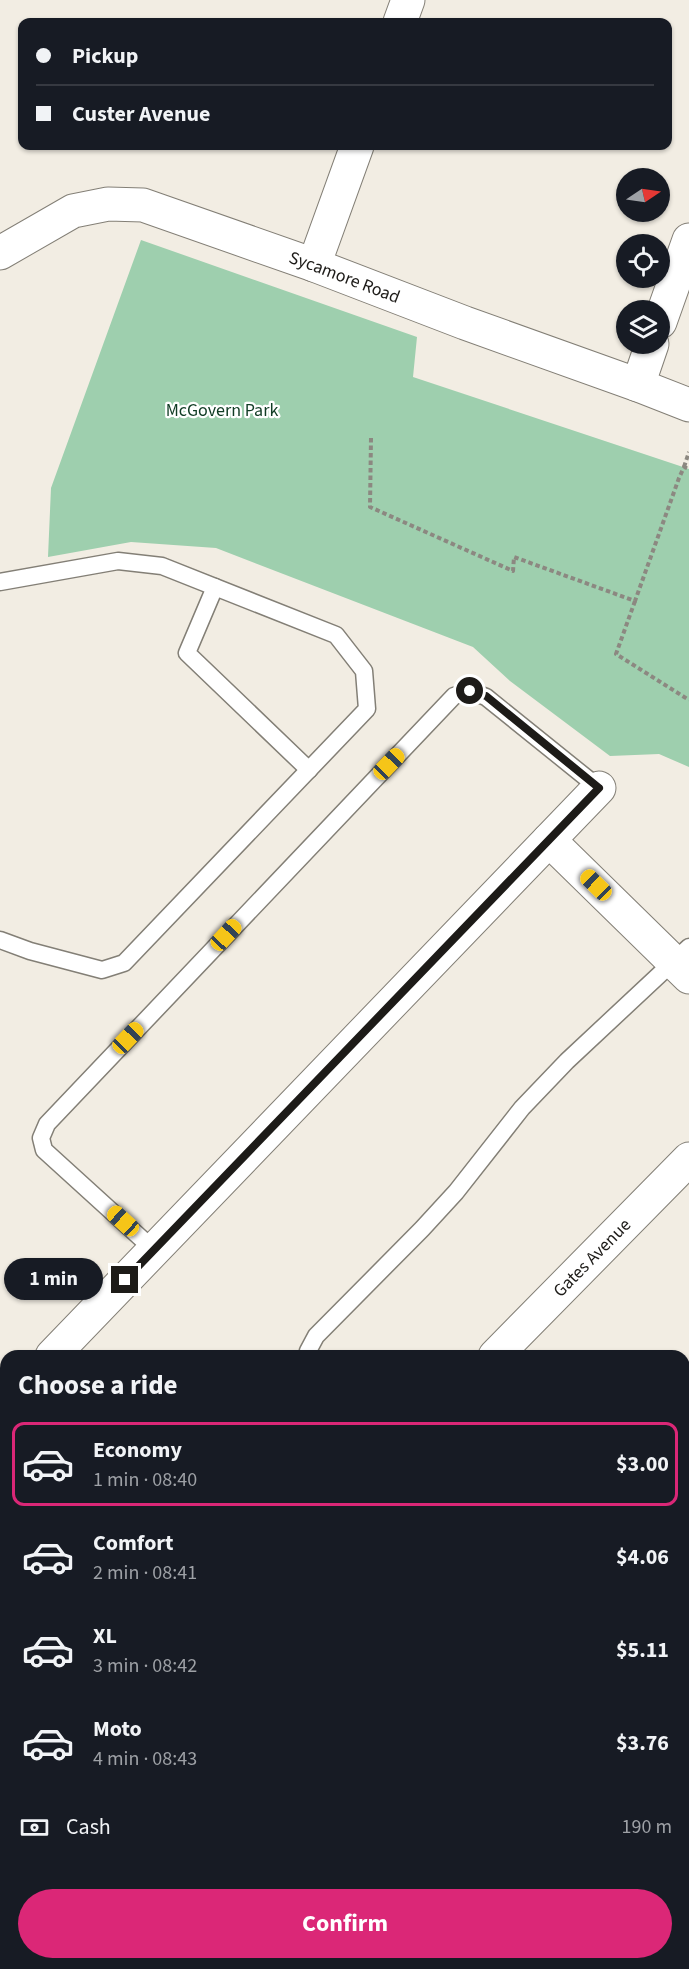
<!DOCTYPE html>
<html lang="en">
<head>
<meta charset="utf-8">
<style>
	:root { --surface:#171b24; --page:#20242c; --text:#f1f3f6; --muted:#9ea1a6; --line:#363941; --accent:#db2777 }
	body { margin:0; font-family:"Source Sans 3",sans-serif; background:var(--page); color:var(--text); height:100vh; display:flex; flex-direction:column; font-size:22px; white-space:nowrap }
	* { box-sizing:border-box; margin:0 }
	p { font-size:20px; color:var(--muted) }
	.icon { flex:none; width:33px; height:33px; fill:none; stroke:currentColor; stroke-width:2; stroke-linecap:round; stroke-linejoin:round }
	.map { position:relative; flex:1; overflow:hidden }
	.sheet { position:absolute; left:0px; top:1350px; width:690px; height:620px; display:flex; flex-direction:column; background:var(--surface); border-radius:18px 18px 0 0; box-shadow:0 2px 4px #0004 }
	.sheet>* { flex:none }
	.guide { position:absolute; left:18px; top:18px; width:654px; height:132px; border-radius:12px; box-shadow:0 2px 4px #0004; display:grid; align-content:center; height:132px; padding:0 18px; background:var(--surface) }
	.needle { width:39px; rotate:77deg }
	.tools { position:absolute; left:616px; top:168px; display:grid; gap:12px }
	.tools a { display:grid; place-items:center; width:54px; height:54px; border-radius:50%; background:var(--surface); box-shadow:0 2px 4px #0004; font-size:30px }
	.end { position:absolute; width:27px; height:27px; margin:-14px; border:8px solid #1d1b18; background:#fff; box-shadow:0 0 0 3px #fff }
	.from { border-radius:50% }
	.bubble { position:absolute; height:42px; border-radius:21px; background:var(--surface); box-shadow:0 2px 4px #0004; font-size:20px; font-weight:700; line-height:42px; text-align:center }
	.car { position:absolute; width:18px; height:36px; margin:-18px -9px; border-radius:8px; box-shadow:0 0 4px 2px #0007; background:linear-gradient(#f5c518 24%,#345 0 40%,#f5c518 0 76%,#345 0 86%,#f5c518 0) }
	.guide b { display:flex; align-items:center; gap:21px; height:57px; font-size:22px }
	.guide b+b { border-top:2px solid var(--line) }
	.guide i { width:15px; height:15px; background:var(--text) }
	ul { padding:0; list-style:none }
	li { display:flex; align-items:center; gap:18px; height:84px; margin:0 12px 9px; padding:0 6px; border:3px solid transparent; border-radius:12px }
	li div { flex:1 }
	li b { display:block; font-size:22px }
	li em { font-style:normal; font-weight:700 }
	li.selected { border-color:var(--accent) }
	li>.icon { width:54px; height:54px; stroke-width:1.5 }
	h2 { padding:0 18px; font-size:27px; line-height:72px }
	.pay { display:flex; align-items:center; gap:15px; height:66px; padding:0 18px; font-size:22px }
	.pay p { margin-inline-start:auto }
	.primary-button { display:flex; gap:12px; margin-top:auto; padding:12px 18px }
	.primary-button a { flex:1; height:69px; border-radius:36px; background:var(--accent); color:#fff; font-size:24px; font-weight:700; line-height:69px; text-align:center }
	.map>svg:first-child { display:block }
	.green { fill:#9ecfae }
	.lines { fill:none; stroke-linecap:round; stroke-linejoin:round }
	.lane-casing { stroke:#837f76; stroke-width:19 }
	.street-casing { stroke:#837f76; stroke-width:35 }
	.primary-casing { stroke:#cdcdcc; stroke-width:35 }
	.path { stroke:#8c8881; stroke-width:4; stroke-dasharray:4.5 3; stroke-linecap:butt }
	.lane { stroke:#fff; stroke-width:16 }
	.street { stroke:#fff; stroke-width:33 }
	.primary { stroke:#e0e6f3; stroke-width:33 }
	.route { stroke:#1d1b18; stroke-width:8 }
	.labels { text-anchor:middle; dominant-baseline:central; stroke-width:4.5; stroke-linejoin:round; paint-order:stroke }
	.street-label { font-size:18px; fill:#1d1b18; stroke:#fff }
	.park-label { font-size:18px; fill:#103c24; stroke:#fff }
</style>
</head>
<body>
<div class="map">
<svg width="689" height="1969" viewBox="0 0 689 1969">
	<rect width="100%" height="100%" fill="#f2ede3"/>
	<polygon class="green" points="141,240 417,337 413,377 689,469 689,767 659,754 610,756 510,681 473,647 216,548 131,542 48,557 51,488"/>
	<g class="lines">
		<g class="lane-casing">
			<g id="lane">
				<polyline points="0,582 118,561 162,566 336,635 364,671 367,709 124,963 102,970 30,951 0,940"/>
				<polyline points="215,587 187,653 309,770"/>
				<polyline points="154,1250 44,1150 41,1138 47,1124 454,696 470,691 486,697 599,788"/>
				<polyline points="309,1356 308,1351 316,1336 422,1229 456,1192 522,1108 567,1061 689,947"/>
				<polyline points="684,1425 689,1420"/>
				<polyline points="0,1487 6,1492"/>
				<polyline points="684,1531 689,1536"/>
				<polyline points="684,1627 689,1631"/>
				<polyline points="347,1964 352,1969"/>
			</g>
		</g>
		<g class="street-casing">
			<g id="street">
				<polyline points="400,22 408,0"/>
				<path id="s1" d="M0 253 73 211 108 204 143 205 314 265 465 323 638 385 689 405"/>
				<polyline points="314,265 357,146"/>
				<polyline points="660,322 689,240"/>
				<polyline points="638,385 652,344"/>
				<polyline points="549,840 689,977"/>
				<polyline points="52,1356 599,788"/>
				<path id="s2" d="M495 1356 689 1159"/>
				<polyline points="0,1410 6,1404"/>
				<polyline points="684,1681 689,1676"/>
				<polyline points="0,1881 6,1875"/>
				<polyline points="402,1969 407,1964"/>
			</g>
		</g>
		<g class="primary-casing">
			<g id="primary">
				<polyline points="0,1650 6,1653"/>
				<polyline points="0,1704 6,1707"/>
				<polyline points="559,1964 572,1969"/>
				<polyline points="666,1964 677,1969"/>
			</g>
		</g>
		<g class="path">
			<polyline points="371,438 370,507 513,571 514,557 635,601 679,478 684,467 689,469"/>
			<polyline points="684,467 689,452"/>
			<polyline points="635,601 616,654 689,700"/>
		</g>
		<use href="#lane" class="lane"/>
		<use href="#street" class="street"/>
		<use href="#primary" class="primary"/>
	</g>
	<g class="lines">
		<polyline class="route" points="125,1280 599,788 486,696 470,691"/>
	</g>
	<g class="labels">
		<g class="street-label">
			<text stroke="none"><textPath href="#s1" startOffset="369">Sycamore Road</textPath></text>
			<text stroke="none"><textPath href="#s2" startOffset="138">Gates Avenue</textPath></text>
		</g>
		<g class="park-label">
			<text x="222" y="410">McGovern Park</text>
		</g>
	</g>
</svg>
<div class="tools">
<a><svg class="needle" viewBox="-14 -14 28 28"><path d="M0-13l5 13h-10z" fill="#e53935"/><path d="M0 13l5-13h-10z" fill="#9ea1a6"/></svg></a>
<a><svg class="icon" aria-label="locate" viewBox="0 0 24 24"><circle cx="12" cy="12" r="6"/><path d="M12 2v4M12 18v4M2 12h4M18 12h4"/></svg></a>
<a><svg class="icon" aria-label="layers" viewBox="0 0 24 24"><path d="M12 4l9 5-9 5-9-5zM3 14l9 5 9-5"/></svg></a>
</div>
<i class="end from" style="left:470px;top:691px"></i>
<i class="end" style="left:125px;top:1280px"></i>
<div class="bubble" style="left:4px;top:1258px;width:99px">1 min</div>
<i class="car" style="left:389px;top:764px;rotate:44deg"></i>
<i class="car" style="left:596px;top:885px;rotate:314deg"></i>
<i class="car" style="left:226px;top:935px;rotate:43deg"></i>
<i class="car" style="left:128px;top:1038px;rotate:44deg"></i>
<i class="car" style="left:123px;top:1221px;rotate:312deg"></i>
<div class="guide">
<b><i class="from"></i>Pickup</b>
<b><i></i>Custer Avenue</b>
</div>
<section class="sheet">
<h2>Choose a ride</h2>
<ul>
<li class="selected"><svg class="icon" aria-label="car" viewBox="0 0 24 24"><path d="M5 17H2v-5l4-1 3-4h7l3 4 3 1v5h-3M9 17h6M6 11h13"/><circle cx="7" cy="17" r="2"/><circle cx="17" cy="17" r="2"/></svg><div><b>Economy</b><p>1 min · 08:40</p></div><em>$3.00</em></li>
<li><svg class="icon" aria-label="car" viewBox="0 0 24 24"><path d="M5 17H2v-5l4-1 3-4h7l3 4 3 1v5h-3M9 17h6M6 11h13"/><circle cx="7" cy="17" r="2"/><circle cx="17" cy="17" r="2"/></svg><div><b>Comfort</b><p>2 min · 08:41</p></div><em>$4.06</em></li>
<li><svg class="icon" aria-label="car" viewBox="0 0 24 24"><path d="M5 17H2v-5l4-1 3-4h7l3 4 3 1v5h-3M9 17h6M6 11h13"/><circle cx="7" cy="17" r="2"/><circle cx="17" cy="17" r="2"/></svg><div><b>XL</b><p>3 min · 08:42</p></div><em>$5.11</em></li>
<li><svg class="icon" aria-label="car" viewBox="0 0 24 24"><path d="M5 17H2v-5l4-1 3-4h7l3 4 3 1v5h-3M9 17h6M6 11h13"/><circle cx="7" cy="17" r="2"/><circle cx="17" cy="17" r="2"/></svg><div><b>Moto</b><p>4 min · 08:43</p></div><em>$3.76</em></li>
</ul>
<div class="pay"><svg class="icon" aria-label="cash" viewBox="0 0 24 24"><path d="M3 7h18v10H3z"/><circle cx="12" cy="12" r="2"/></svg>Cash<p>190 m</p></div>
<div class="primary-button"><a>Confirm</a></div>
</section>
</div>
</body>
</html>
